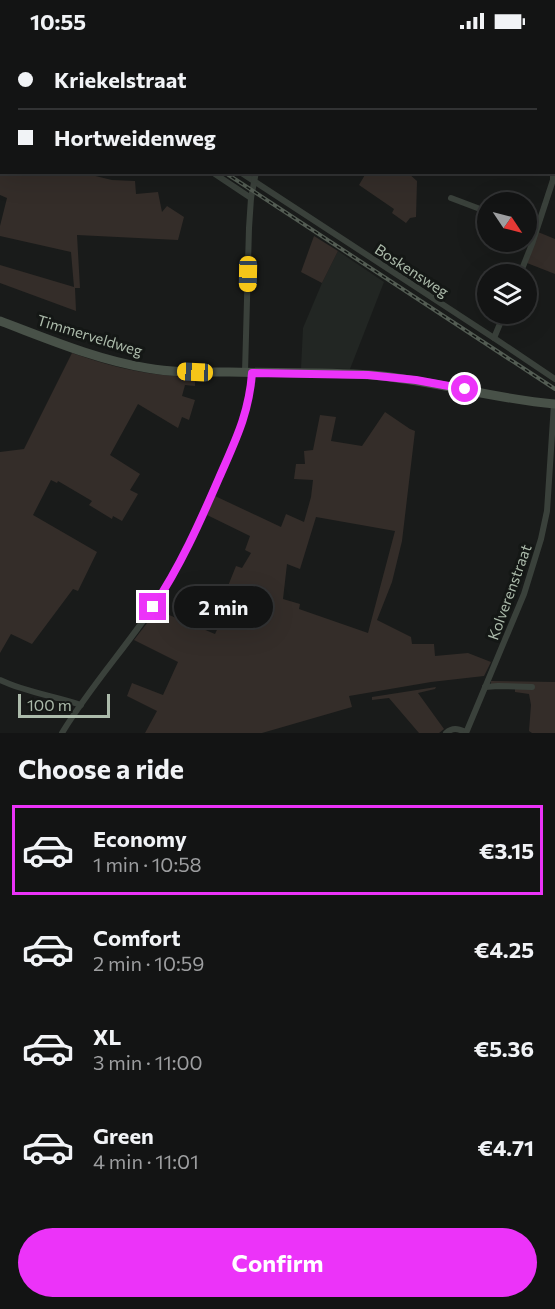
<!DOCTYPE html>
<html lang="en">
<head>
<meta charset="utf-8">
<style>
	:root { --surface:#131414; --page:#1c1d1d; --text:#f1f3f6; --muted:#9d9ea0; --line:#323334; --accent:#ec33f9 }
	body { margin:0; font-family:Commissioner,sans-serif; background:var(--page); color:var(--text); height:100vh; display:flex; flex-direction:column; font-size:22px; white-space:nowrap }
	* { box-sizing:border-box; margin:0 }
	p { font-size:20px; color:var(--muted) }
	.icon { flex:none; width:33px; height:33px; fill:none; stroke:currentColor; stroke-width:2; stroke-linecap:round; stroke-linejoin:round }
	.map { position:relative; height:691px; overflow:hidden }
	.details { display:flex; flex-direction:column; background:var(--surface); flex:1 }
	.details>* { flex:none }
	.top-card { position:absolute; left:0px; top:0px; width:555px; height:132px; box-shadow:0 6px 24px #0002,0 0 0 2px var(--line); display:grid; align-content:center; height:132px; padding:0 18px; background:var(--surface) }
	.needle { width:39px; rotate:125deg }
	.fabs { position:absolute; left:477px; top:150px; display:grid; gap:12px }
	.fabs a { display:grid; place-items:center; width:60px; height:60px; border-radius:50%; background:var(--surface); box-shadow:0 6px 24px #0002,0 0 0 2px var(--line); font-size:30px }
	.scale { position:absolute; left:18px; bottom:15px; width:92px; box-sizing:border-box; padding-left:6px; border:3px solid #acbbab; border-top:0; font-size:16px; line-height:21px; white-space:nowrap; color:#acbbab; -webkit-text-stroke:4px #141715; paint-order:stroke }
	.end { position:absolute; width:27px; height:27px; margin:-14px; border:8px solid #ec33f9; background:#fff; box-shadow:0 0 0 3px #fff }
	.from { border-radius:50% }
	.bubble { position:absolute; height:42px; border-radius:21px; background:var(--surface); box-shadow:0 6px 24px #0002,0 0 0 2px var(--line); font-size:20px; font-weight:700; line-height:42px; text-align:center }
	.car { position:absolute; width:18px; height:36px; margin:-18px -9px; border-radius:8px; box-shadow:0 0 4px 2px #0007; background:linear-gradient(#f5c518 24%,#345 0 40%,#f5c518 0 76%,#345 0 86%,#f5c518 0) }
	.top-card b { display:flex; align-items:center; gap:21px; height:57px; font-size:22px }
	.top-card b+b { border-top:2px solid var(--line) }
	.top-card i { width:15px; height:15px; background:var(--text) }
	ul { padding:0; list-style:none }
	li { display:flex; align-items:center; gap:18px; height:90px; margin:0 12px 9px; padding:0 6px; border:3px solid transparent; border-radius:0px }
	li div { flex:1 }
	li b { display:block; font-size:22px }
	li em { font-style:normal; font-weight:700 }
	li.active { border-color:var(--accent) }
	li>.icon { width:54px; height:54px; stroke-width:1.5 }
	h2 { padding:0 18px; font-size:27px; line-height:72px }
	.button { display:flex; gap:12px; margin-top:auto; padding:12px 18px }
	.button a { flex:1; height:69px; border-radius:36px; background:var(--accent); color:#fff; font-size:24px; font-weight:700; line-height:69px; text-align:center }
	.status { display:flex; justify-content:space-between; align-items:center; height:42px; padding:0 30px; background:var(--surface); direction:ltr }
	.status svg { height:16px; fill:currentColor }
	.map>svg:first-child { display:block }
	.built { fill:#222623 }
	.green { fill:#342d29; fill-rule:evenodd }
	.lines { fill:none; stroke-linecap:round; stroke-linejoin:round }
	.street { stroke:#3a413b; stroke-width:6 }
	.secondary { stroke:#485148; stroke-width:9 }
	.rail-casing { stroke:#535c53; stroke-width:4 }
	.rail { stroke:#141715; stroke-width:1.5; stroke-dasharray:4.5; stroke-linecap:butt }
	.route { stroke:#ec33f9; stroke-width:8 }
	.labels { text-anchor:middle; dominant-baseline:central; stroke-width:6; stroke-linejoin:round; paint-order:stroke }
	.street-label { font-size:15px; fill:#acbbab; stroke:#141715 }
</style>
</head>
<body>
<div class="status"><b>10:55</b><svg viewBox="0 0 49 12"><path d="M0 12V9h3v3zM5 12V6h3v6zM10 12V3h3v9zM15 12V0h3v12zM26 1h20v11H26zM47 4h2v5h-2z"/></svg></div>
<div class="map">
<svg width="555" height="691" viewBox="0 0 555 691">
	<rect width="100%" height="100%" fill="#191b1a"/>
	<polygon class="built" points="338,209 384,240 350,327 301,326 303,286 322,241"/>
	<g class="green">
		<polygon points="433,0 555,0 555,70 554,69 554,2 432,1"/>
		<polygon points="0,63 2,64 2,130 83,131 112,138 135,139 136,152 158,150 162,170 167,164 184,175 178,198 77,193 80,246 75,246 76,269 0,241 0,223 74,245 71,210 0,194 0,184 7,156 0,153"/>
		<polygon points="366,131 408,131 417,139 416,175 410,176 406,181 392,171 394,167 359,143"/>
		<polygon points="538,190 555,197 555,232 527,221"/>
		<polygon points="314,194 338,209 322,241 301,230"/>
		<path d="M72 311C115 326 150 334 195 335V344L185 343 182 354 195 358 189 378 182 375 178 386 138 362 110 413 140 432 130 448 138 452 122 479 113 474 112 477 89 463 92 459 58 439 57 441 51 438 33 473 97 510 78 549 73 547 32 602 11 592 0 611V410L24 407Z"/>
		<path d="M385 370 410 387 415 389 402 499 392 540 377 578 411 595 412 602H434L435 614 468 611 491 620 484 634 431 640 349 654 352 665 262 691H145L157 669 127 654 132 641 163 653 178 620 134 598 157 568 215 592 223 575 206 569 216 544 226 549 236 524 242 526 251 511 245 508 250 494 207 473 215 454 281 485 286 472 304 480 311 455 313 438 294 437 296 422H305L304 409 313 408 320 373 336 375 331 399 362 404ZM316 475 395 489 368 591 299 567 300 562 283 557 287 522 300 527Z"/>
		<polygon points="491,639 555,640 555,691 532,691 529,689 531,663 529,652 515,650 515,643 491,642"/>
		<polygon points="436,645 435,647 418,651 444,687 439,691 419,691 389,656 372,658 372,655"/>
	</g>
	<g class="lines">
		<g class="street">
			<polyline points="12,0 14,2"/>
			<polyline points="163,2 164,0"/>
			<polyline points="293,2 293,0"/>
			<polyline points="212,130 251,156"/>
			<polyline points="240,130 494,296 555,337"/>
			<polyline points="451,156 488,170"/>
			<polyline points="526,185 536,189"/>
			<polyline points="520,232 532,202 553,138 553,130"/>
			<polyline points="494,296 504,272"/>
			<polyline points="245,330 249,186 251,156 256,130"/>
			<path d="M0 638C25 650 54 654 81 663"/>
			<polyline points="485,645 498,644 532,645"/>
			<path d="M62 691C91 643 130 601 161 553 185 515 203 472 221 430 237 395 249 371 252 331"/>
			<path d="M446 691C453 685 458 687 466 690"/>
			<polyline points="466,691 524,552 541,497 547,469 554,362"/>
		</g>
		<path class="secondary" d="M0 279C48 297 97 318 147 326 174 331 202 330 229 330 276 331 324 330 371 333 433 338 493 357 555 362"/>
		<g class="rail-casing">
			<g id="rail">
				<polyline points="24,0 26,2"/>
				<polyline points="224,130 555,347"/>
			</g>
		</g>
		<use href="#rail" class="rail"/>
	</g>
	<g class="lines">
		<path class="route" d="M153 565C180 525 200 480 219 436 235 399 249 372 252 331L368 333 416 338 465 347"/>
	</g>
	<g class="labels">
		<g class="street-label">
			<text transform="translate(412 228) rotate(33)">Boskensweg</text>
			<text transform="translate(90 293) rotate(17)">Timmerveldweg</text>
			<text transform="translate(509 550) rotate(-70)">Kolverenstraat</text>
		</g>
	</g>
</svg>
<div class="fabs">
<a><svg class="needle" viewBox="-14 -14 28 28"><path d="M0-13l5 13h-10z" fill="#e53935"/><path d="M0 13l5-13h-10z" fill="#9d9ea0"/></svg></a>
<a><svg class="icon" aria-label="layers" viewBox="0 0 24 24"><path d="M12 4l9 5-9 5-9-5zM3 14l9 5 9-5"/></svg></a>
</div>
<div class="scale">100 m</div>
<i class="end from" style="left:465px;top:347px"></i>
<i class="end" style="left:153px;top:565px"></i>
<div class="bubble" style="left:174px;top:544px;width:99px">2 min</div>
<i class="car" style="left:248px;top:232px;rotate:181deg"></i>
<i class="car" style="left:195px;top:330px;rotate:273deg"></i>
<div class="top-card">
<b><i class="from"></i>Kriekelstraat</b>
<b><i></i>Hortweidenweg</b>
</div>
</div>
<section class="details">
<h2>Choose a ride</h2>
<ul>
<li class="active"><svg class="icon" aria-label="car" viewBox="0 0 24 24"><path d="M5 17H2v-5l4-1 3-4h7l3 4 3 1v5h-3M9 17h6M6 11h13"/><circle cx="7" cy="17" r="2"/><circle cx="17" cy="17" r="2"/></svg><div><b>Economy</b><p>1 min · 10:58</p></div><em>€3.15</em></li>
<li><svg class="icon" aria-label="car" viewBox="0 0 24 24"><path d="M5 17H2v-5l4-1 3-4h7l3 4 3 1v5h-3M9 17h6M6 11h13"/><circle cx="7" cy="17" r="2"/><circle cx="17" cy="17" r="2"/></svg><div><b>Comfort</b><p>2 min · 10:59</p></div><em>€4.25</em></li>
<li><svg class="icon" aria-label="car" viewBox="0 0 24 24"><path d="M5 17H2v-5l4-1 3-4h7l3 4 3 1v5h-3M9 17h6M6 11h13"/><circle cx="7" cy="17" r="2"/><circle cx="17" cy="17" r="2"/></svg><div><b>XL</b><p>3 min · 11:00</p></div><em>€5.36</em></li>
<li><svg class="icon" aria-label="car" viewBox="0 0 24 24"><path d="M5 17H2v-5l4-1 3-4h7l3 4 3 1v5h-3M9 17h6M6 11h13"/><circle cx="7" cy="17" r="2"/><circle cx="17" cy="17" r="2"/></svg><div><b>Green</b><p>4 min · 11:01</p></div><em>€4.71</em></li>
</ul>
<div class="button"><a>Confirm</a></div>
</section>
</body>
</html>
